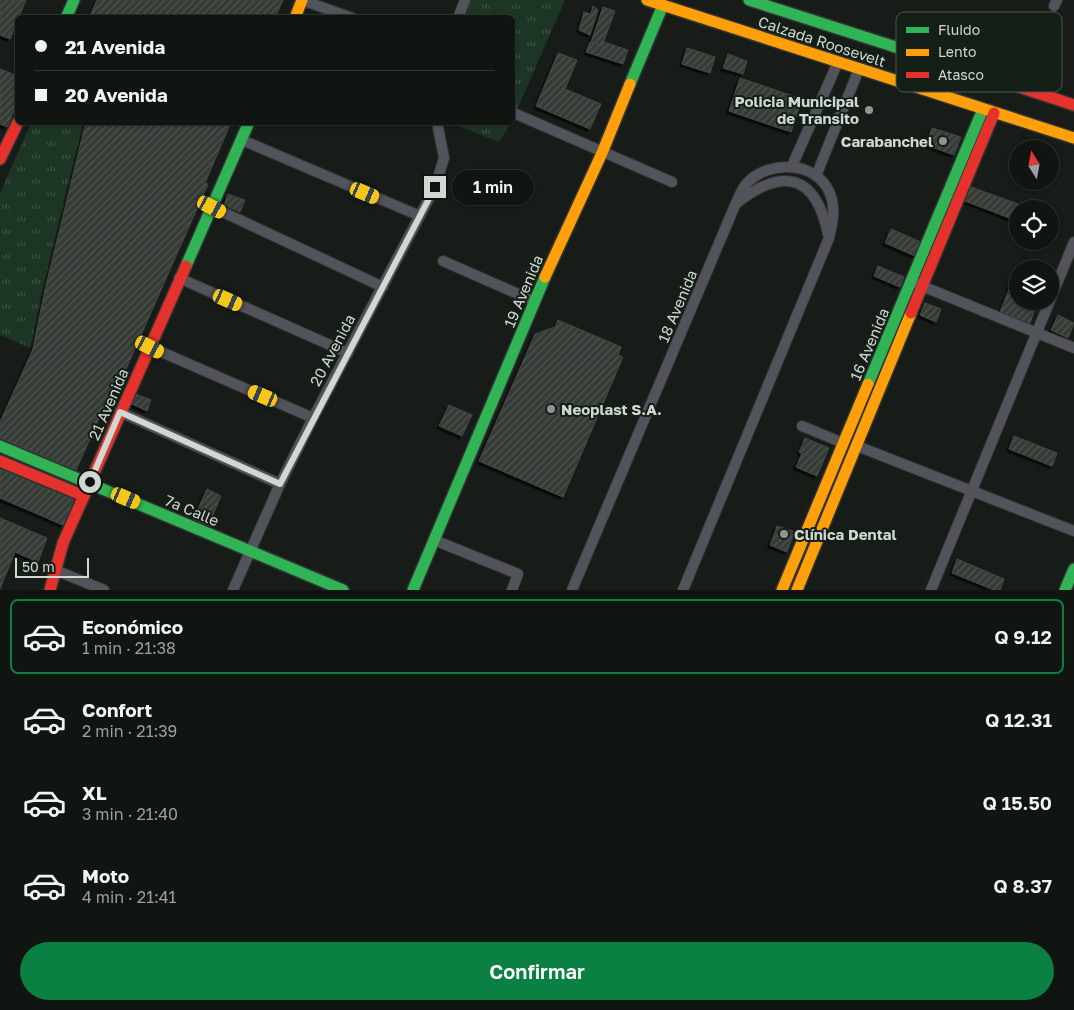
<!DOCTYPE html>
<html lang="es">
<head>
<meta charset="utf-8">
<style>
	:root { --surface:#111512; --page:#1e2220; --text:#f1f3f6; --muted:#9c9f9f; --line:#303432; --accent:#0b8043 }
	body { margin:0; font-family:"Golos Text",sans-serif; background:var(--page); color:var(--text); height:100vh; display:flex; flex-direction:column; font-size:19px; white-space:nowrap }
	* { box-sizing:border-box; margin:0 }
	p { font-size:16px; color:var(--muted) }
	.icon { flex:none; width:28px; height:28px; fill:none; stroke:currentColor; stroke-width:2; stroke-linecap:round; stroke-linejoin:round }
	.map { position:relative; height:590px; overflow:hidden }
	.panel { display:flex; flex-direction:column; background:var(--surface); flex:1 }
	.panel>* { flex:none }
	.banner { position:absolute; left:15px; top:15px; width:500px; height:110px; border-radius:8px; box-shadow:0 1px 4px #0004,0 0 0 1px var(--line); display:grid; align-content:center; height:110px; padding:0 20px; background:var(--surface) }
	.needle { width:32px; rotate:349deg }
	.fabs { position:absolute; left:1009px; top:140px; display:grid; gap:10px }
	.fabs a { display:grid; place-items:center; width:50px; height:50px; border-radius:50%; background:var(--surface); box-shadow:0 1px 4px #0004,0 0 0 1px var(--line); font-size:25px }
	.scale { position:absolute; left:15px; bottom:12px; width:74px; box-sizing:border-box; padding-left:5px; border:2px solid #d0d8d2; border-top:0; font-size:14px; line-height:18px; white-space:nowrap; color:#d0d8d2; -webkit-text-stroke:4px #141f17; paint-order:stroke }
	.end { position:absolute; width:22px; height:22px; margin:-11px; border:6px solid #d0d8d2; background:#111; box-shadow:0 0 0 2px #111 }
	.from { border-radius:50% }
	.bubble { position:absolute; height:35px; border-radius:18px; background:var(--surface); box-shadow:0 1px 4px #0004,0 0 0 1px var(--line); font-size:16px; font-weight:600; line-height:35px; text-align:center }
	.car { position:absolute; width:15px; height:30px; margin:-15px -8px; border-radius:6px; box-shadow:0 0 4px 1px #0007; background:linear-gradient(#f5c518 24%,#345 0 40%,#f5c518 0 76%,#345 0 86%,#f5c518 0) }
	.banner b { display:flex; align-items:center; gap:18px; height:48px; font-size:19px }
	.banner b+b { border-top:1px solid var(--line) }
	.banner i { width:12px; height:12px; background:var(--text) }
	ul { padding:9px 0 0; list-style:none }
	li { display:flex; align-items:center; gap:15px; height:75px; margin:0 10px 8px; padding:0 10px; border:2px solid transparent; border-radius:8px }
	li div { flex:1 }
	li b { display:block; font-size:19px }
	li em { font-style:normal; font-weight:600 }
	li.current { border-color:var(--accent) }
	li>.icon { width:45px; height:45px; stroke-width:1.5 }
	.cta { display:flex; gap:10px; margin-top:auto; padding:10px 20px }
	.cta a { flex:1; height:58px; border-radius:30px; background:var(--accent); color:#fff; font-size:20px; font-weight:600; line-height:58px; text-align:center }
	.map>svg:first-child { display:block }
	.park { fill:url(#park-tufts) }
	.building { fill:url(#building-hatch); stroke:#444945; filter:url(#shadow) }
	.lines { fill:none; stroke-linecap:round; stroke-linejoin:round }
	.street-casing { stroke:#323533; stroke-width:12 }
	.fast-casing { stroke:#323533; stroke-width:14 }
	.slow-casing { stroke:#323533; stroke-width:14 }
	.jam-casing { stroke:#323533; stroke-width:14 }
	.street { stroke:#53535b; stroke-width:10 }
	.fast { stroke:#30b455; stroke-width:11 }
	.slow { stroke:#ff9f0a; stroke-width:11 }
	.jam { stroke:#e5322d; stroke-width:11 }
	.route { stroke:#d0d8d2; stroke-width:6 }
	.poi-dot { fill:#8f9691; stroke:#141f17; stroke-width:2 }
	.labels { text-anchor:middle; dominant-baseline:central; stroke-width:4; stroke-linejoin:round; paint-order:stroke }
	.street-label { font-size:15px; fill:#d0d8d2; stroke:#141f17 }
	.poi-label { font-size:15px; font-weight:bold; fill:#d0d8d2; stroke:#141f17; text-anchor:end }
	.key { fill:#141f17; stroke:#4c564f; stroke-width:1 }
	.key-label { font-size:14px; fill:#d0d8d2 }
</style>
</head>
<body>
<div class="map">
<svg width="1074" height="590" viewBox="0 0 1074 590">
	<defs>
		<pattern id="park-tufts" width="24" height="20" patternUnits="userSpaceOnUse" patternTransform="scale(1.25)"><rect width="24" height="20" fill="#1d3524"/><path d="M3 7l-1-3M5 7V3M7 7l1-3M15 17l-1-3M17 17v-4M19 17l1-3" fill="none" stroke="#3d5243"/></pattern>
		<pattern id="building-hatch" width="6" height="6" patternUnits="userSpaceOnUse" patternTransform="scale(1.25)"><rect width="6" height="6" fill="#343a35"/><path d="M-1 1l2-2M0 6l6-6M5 7l2-2" fill="none" stroke="#505651"/></pattern>
		<filter id="shadow"><feDropShadow dx="-2.5" dy="2.5" stdDeviation="0" flood-color="#0009"/></filter>
	</defs>
	<rect width="100%" height="100%" fill="#171c18"/>
	<g class="park">
		<polygon points="465,0 565,0 513,119 512,18 458,18"/>
		<polygon points="31,123 86,123 45,290 33,349 0,335 0,193"/>
		<polygon points="451,123 511,123 499,142"/>
	</g>
	<g class="building">
		<polygon points="0,0 26,0 10,39 0,35"/>
		<polygon points="97,0 283,0 275,18 89,18"/>
		<polygon points="593,6 598,10 590,35 579,30 584,12 591,14"/>
		<polygon points="603,7 615,11 602,46 591,42"/>
		<polygon points="590,42 602,46 604,42 628,50 623,64 586,52"/>
		<polygon points="687,48 715,57 710,73 682,64"/>
		<polygon points="558,53 577,60 565,89 601,104 590,129 536,106"/>
		<polygon points="728,54 747,61 743,74 723,68"/>
		<polygon points="0,69 18,76 18,101 7,127 0,124"/>
		<polygon points="740,78 802,99 791,132 729,111"/>
		<polygon points="86,122 231,122 205,183 208,184 122,378 119,385 115,383 76,470 0,438 0,422 33,349 45,290"/>
		<polygon points="932,128 961,137 954,155 926,145"/>
		<polygon points="971,187 1018,204 1012,219 965,201"/>
		<polygon points="228,194 245,200 240,212 224,205"/>
		<polygon points="891,229 921,242 915,256 885,243"/>
		<polygon points="878,266 904,277 900,287 874,276"/>
		<polygon points="1012,282 1018,284 1018,301 1038,301 1030,323 1000,312"/>
		<polygon points="925,303 941,309 936,322 920,315"/>
		<polygon points="1058,315 1074,323 1068,338 1051,330"/>
		<polygon points="558,320 621,347 618,355 623,357 563,497 479,461 535,334 555,327"/>
		<polygon points="136,394 151,400 147,411 132,404"/>
		<polygon points="449,405 472,415 462,436 439,426"/>
		<polygon points="1014,436 1057,453 1052,466 1009,449"/>
		<polygon points="805,438 829,448 823,462 799,452"/>
		<polygon points="802,453 823,462 817,476 796,467"/>
		<polygon points="0,469 74,500 63,525 0,498"/>
		<polygon points="207,489 221,496 208,526 193,520"/>
		<polygon points="0,518 47,538 38,562 15,552 0,589"/>
		<polygon points="777,526 795,532 791,541 774,535"/>
		<polygon points="774,535 791,541 787,552 770,545"/>
		<polygon points="957,559 1004,579 1000,590 994,590 952,573"/>
	</g>
	<g class="lines">
		<g class="street-casing">
			<g id="street">
				<polyline points="302,0 352,18"/>
				<polyline points="1054,6 1057,0"/>
				<polyline points="458,18 465,0"/>
				<polyline points="516,114 672,182"/>
				<polyline points="242,140 420,216"/>
				<polyline points="792,166 838,62"/>
				<polyline points="816,176 859,69"/>
				<path d="M738 202C785 166 816 176 828 234"/>
				<polyline points="212,207 383,287"/>
				<polyline points="443,261 534,301"/>
				<polyline points="179,278 348,353"/>
				<polyline points="917,284 1074,348"/>
				<polyline points="150,347 313,418"/>
				<polyline points="120,412 280,484"/>
				<polyline points="802,426 843,443"/>
				<polyline points="857,446 1074,531"/>
				<polyline points="434,540 518,574 512,590"/>
				<polyline points="55,570 104,590"/>
				<polyline points="233,590 280,484 313,418 435,187 444,158 437,122"/>
				<path d="M572 590 736 203C739 197 742 188 747 183 771 158 823 161 832 200 835 214 832 224 829 238L683 590"/>
				<polyline points="931,590 1074,242"/>
			</g>
		</g>
		<g class="fast-casing">
			<g id="fast">
				<polyline points="749,0 986,76"/>
				<polyline points="66,18 74,0"/>
				<polyline points="630,84 663,5"/>
				<polyline points="186,266 249,122"/>
				<polyline points="868,384 983,109"/>
				<polyline points="0,446 343,590"/>
				<polyline points="413,590 545,277"/>
				<polyline points="1065,590 1074,569"/>
			</g>
		</g>
		<g class="slow-casing">
			<g id="slow">
				<polyline points="647,0 1074,138"/>
				<polyline points="295,18 302,0"/>
				<polyline points="545,277 602,153 630,84"/>
				<polyline points="782,590 868,384"/>
				<polyline points="797,590 911,313"/>
			</g>
		</g>
		<g class="jam-casing">
			<g id="jam">
				<polyline points="986,76 1074,105"/>
				<polyline points="0,159 18,122"/>
				<polyline points="911,313 994,113"/>
				<polyline points="0,461 84,496"/>
				<polyline points="50,590 63,543 186,266"/>
			</g>
		</g>
		<use href="#street" class="street"/>
		<use href="#fast" class="fast"/>
		<use href="#slow" class="slow"/>
		<use href="#jam" class="jam"/>
	</g>
	<g class="lines">
		<polyline class="route" points="90,482 120,412 280,484 435,187"/>
	</g>
	<g class="poi-dot">
		<circle cx="869" cy="110" r="5"/>
		<circle cx="943" cy="141" r="5"/>
		<circle cx="551" cy="409" r="5"/>
		<circle cx="784" cy="534" r="5"/>
	</g>
	<g class="labels">
		<g class="street-label">
			<text transform="translate(822 41) rotate(18)">Calzada Roosevelt</text>
			<text transform="translate(523 291) rotate(-67)">19 Avenida</text>
			<text transform="translate(677 306) rotate(-67)">18 Avenida</text>
			<text transform="translate(869 344) rotate(-67)">16 Avenida</text>
			<text transform="translate(332 350) rotate(-62)">20 Avenida</text>
			<text transform="translate(108 404) rotate(-66)">21 Avenida</text>
			<text transform="translate(192 510) rotate(23)">7a Calle</text>
		</g>
		<g class="poi-label">
			<text x="859" y="101">Policia Municipal<tspan x="859" dy="17">de Transito</tspan></text>
			<text x="933" y="141">Carabanchel</text>
			<text x="561" y="409" text-anchor="start">Neoplast S.A.</text>
			<text x="794" y="534" text-anchor="start">Clínica Dental</text>
		</g>
	</g>
	<rect x="896" y="12" width="166" height="80" rx="8" class="key"/>
	<rect x="906" y="27" width="23" height="6" fill="#30b455"/>
	<rect x="906" y="49" width="23" height="7" fill="#ff9f0a"/>
	<rect x="906" y="72" width="23" height="6" fill="#e5322d"/>
	<g class="key-label">
		<text x="938" y="35">Fluido</text>
		<text x="938" y="57">Lento</text>
		<text x="938" y="80">Atasco</text>
	</g>
</svg>
<div class="fabs">
<a><svg class="needle" viewBox="-14 -14 28 28"><path d="M0-13l5 13h-10z" fill="#e53935"/><path d="M0 13l5-13h-10z" fill="#9c9f9f"/></svg></a>
<a><svg class="icon" aria-label="locate" viewBox="0 0 24 24"><circle cx="12" cy="12" r="6"/><path d="M12 2v4M12 18v4M2 12h4M18 12h4"/></svg></a>
<a><svg class="icon" aria-label="layers" viewBox="0 0 24 24"><path d="M12 4l9 5-9 5-9-5zM3 14l9 5 9-5"/></svg></a>
</div>
<div class="scale">50 m</div>
<i class="end from" style="left:90px;top:482px"></i>
<i class="end" style="left:435px;top:187px"></i>
<div class="bubble" style="left:452px;top:170px;width:82px">1 min</div>
<i class="car" style="left:365px;top:193px;rotate:113deg"></i>
<i class="car" style="left:212px;top:207px;rotate:118deg"></i>
<i class="car" style="left:228px;top:300px;rotate:114deg"></i>
<i class="car" style="left:150px;top:347px;rotate:117deg"></i>
<i class="car" style="left:263px;top:396px;rotate:293deg"></i>
<i class="car" style="left:126px;top:498px;rotate:113deg"></i>
<div class="banner">
<b><i class="from"></i>21 Avenida</b>
<b><i></i>20 Avenida</b>
</div>
</div>
<section class="panel">
<ul>
<li class="current"><svg class="icon" aria-label="car" viewBox="0 0 24 24"><path d="M5 17H2v-5l4-1 3-4h7l3 4 3 1v5h-3M9 17h6M6 11h13"/><circle cx="7" cy="17" r="2"/><circle cx="17" cy="17" r="2"/></svg><div><b>Económico</b><p>1 min · 21:38</p></div><em>Q 9.12</em></li>
<li><svg class="icon" aria-label="car" viewBox="0 0 24 24"><path d="M5 17H2v-5l4-1 3-4h7l3 4 3 1v5h-3M9 17h6M6 11h13"/><circle cx="7" cy="17" r="2"/><circle cx="17" cy="17" r="2"/></svg><div><b>Confort</b><p>2 min · 21:39</p></div><em>Q 12.31</em></li>
<li><svg class="icon" aria-label="car" viewBox="0 0 24 24"><path d="M5 17H2v-5l4-1 3-4h7l3 4 3 1v5h-3M9 17h6M6 11h13"/><circle cx="7" cy="17" r="2"/><circle cx="17" cy="17" r="2"/></svg><div><b>XL</b><p>3 min · 21:40</p></div><em>Q 15.50</em></li>
<li><svg class="icon" aria-label="car" viewBox="0 0 24 24"><path d="M5 17H2v-5l4-1 3-4h7l3 4 3 1v5h-3M9 17h6M6 11h13"/><circle cx="7" cy="17" r="2"/><circle cx="17" cy="17" r="2"/></svg><div><b>Moto</b><p>4 min · 21:41</p></div><em>Q 8.37</em></li>
</ul>
<div class="cta"><a>Confirmar</a></div>
</section>
</body>
</html>
